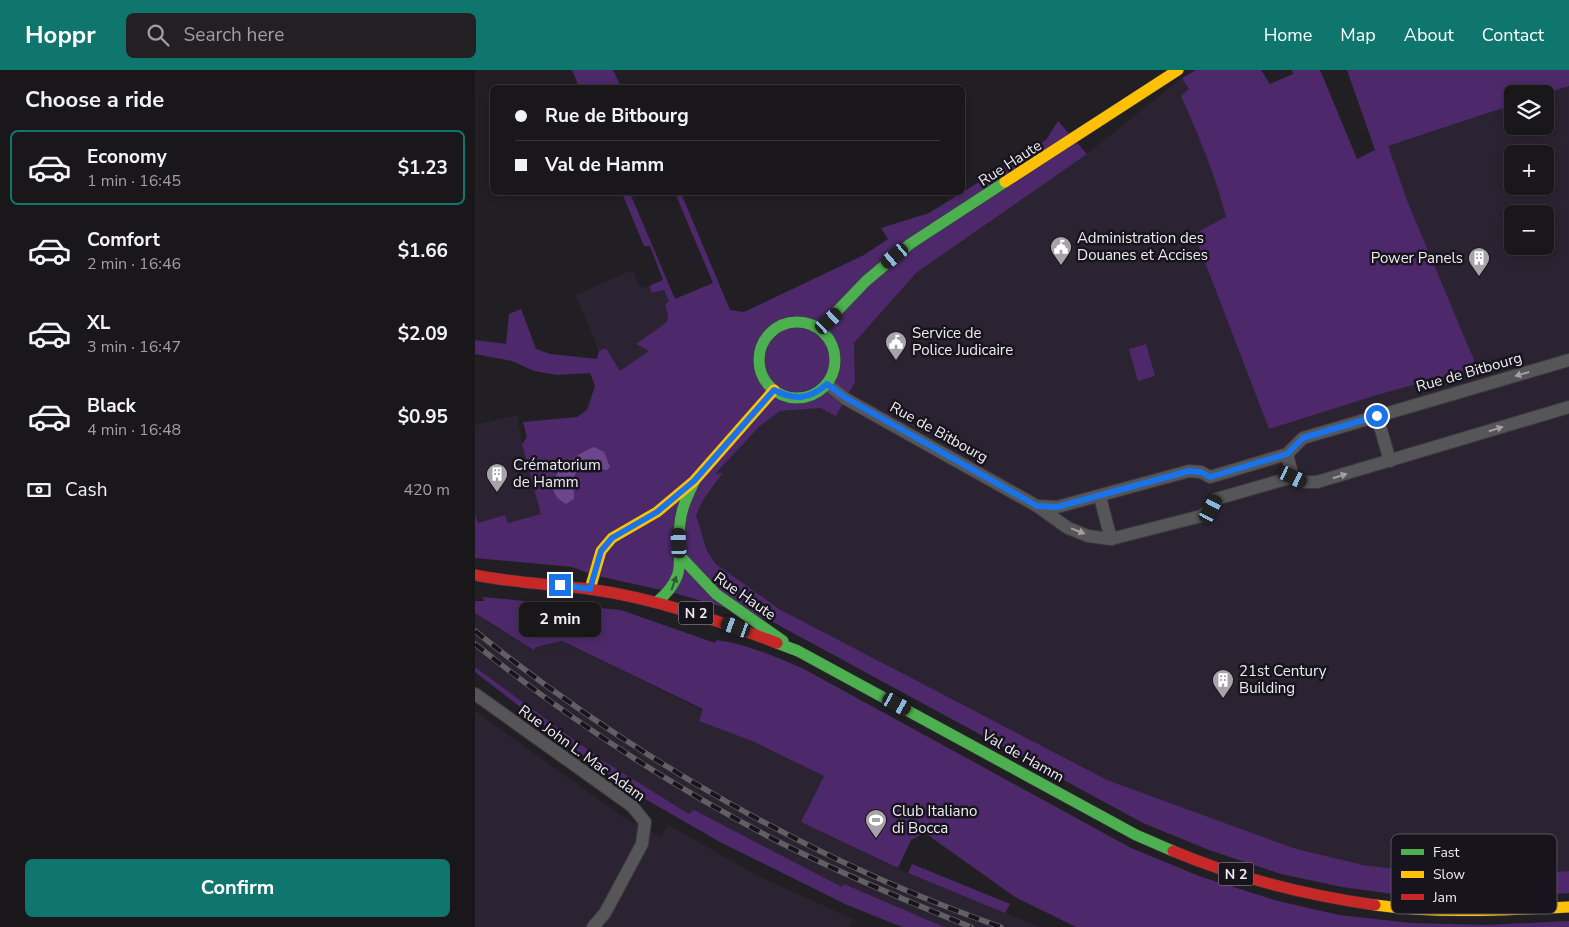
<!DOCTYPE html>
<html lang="en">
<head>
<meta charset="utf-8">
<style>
	:root { --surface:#1a171b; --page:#232024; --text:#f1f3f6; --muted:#9f9fa3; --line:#38363a; --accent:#0f766e }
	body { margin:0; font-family:"Nunito Sans",sans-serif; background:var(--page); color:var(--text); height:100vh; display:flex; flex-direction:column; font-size:19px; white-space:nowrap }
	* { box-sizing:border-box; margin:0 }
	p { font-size:16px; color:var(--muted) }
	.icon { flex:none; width:28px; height:28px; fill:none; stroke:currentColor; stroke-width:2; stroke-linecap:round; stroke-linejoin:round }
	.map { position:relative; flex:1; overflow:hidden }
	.drawer { display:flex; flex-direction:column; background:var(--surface); width:475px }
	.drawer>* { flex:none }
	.hud { position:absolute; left:15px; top:15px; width:475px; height:110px; border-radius:8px; box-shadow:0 2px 12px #0003,0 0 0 1px var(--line); display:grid; align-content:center; height:110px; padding:0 25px; background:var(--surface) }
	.fabs { position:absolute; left:1029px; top:15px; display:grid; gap:10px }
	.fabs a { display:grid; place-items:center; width:50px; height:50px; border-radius:8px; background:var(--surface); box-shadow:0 2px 12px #0003,0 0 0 1px var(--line); font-size:25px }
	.end { position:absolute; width:22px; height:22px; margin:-11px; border:6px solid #1a73e8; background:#fff; box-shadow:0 0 0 2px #fff }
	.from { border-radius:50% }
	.bubble { position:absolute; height:35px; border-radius:8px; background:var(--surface); box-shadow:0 2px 12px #0003,0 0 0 1px var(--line); font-size:16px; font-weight:700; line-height:35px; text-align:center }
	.car { position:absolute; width:15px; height:30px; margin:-15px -8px; border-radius:6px; box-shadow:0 0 4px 1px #0007; background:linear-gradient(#222 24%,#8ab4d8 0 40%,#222 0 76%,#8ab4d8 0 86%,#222 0) }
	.hud b { display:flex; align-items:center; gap:18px; height:48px; font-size:19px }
	.hud b+b { border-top:1px solid var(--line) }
	.hud i { width:12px; height:12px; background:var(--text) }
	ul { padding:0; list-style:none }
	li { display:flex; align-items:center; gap:15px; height:75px; margin:0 10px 8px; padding:0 15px; border:2px solid transparent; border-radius:8px }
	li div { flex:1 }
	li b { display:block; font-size:19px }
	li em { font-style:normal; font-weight:700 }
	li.active { border-color:var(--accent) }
	li>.icon { width:45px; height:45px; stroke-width:1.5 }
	h2 { padding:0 25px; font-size:22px; line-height:60px }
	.pay { display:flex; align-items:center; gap:12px; height:55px; padding:0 25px; font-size:19px }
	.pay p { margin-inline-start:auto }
	.primary-button { display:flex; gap:10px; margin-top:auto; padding:10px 25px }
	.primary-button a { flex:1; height:58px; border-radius:8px; background:var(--accent); color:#fff; font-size:20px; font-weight:700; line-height:58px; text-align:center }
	header { display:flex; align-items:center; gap:30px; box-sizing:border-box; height:70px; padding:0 25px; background:var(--accent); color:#fff }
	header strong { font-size:24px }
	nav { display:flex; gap:28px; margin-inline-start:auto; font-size:18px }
	.search { width:350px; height:45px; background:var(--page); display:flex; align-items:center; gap:12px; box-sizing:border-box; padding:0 18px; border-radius:8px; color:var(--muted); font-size:19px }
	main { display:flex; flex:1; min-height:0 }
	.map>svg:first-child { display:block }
	.built { fill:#2b2331; fill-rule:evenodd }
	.green { fill:#4d296b }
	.water { fill:#6c468d }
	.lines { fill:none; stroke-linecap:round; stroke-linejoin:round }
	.street-casing { stroke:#3c3a3e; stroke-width:14 }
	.fast-casing { stroke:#3c3a3e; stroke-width:12 }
	.slow-casing { stroke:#3c3a3e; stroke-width:12 }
	.jam-casing { stroke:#3c3a3e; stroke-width:12 }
	.street { stroke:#565558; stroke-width:12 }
	.fast { stroke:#4caf50; stroke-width:11 }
	.slow { stroke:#ffc107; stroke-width:11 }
	.jam { stroke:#c62828; stroke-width:11 }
	.rail-casing { stroke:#605f62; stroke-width:5.5 }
	.rail { stroke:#18141d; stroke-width:4; stroke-dasharray:11; stroke-linecap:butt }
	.oneway { fill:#a2a0a4 }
	.oneway2 { fill:#2f5a34 }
	.route { stroke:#1a73e8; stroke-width:6 }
	.labels { text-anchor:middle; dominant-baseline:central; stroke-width:5; stroke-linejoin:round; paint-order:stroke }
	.shield { fill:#18141d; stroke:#aeaab1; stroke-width:1 }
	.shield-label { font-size:14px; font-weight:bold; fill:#eeebf1 }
	.street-label { font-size:15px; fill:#eeebf1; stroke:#18141d }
	.poi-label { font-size:15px; fill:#eeebf1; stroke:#18141d; text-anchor:start }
	.key { fill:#18141d; stroke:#58545d; stroke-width:1 }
	.key-label { font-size:14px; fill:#eeebf1 }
</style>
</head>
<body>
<header>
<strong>Hoppr</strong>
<div class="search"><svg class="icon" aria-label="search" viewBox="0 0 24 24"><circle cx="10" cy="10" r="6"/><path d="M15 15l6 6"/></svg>Search here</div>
<nav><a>Home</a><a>Map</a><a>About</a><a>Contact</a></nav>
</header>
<main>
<section class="drawer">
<h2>Choose a ride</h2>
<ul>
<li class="active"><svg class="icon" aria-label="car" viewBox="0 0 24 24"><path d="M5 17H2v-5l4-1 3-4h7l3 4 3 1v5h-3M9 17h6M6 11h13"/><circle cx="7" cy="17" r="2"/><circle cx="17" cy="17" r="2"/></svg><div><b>Economy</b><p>1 min · 16:45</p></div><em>$1.23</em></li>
<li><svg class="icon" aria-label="car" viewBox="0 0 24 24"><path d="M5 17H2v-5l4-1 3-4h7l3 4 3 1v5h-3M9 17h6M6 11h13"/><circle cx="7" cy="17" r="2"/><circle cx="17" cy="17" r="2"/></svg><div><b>Comfort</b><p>2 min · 16:46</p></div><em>$1.66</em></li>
<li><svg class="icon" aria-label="car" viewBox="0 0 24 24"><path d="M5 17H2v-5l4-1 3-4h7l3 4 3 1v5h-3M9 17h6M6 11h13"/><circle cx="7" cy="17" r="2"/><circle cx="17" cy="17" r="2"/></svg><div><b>XL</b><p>3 min · 16:47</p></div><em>$2.09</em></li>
<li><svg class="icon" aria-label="car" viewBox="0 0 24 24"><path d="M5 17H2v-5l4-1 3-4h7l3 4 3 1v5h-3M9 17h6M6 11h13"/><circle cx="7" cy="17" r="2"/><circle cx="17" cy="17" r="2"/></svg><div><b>Black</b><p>4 min · 16:48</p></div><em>$0.95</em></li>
</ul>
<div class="pay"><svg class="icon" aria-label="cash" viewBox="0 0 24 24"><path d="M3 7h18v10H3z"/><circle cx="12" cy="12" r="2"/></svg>Cash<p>420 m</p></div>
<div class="primary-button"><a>Confirm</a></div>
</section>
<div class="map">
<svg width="1094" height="857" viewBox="0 0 1094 857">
	<rect width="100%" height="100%" fill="#221f24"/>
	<g class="built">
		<path d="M707 8 714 19 706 26 726 69 743 114 751 147 719 165 794 359 902 325 1002 297 933 133 912 76 1037 35 1038 56H1070V24L1094 16V801L992 808 888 795 818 778 632 710 304 539 241 494 232 481 221 445 228 430 248 404 239 405 285 356 305 341 346 338 362 345 380 312 379 273 441 203 612 84ZM1038 84H1070V116H1038ZM1038 144H1070V176H1038Z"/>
		<polygon points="157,200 166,218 174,216 177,223 189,220 194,232 190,235 193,246 192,252 161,274 174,281 145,302 131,278 124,281 101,225"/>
		<polygon points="42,345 48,377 67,444 33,453 30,445 3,453 0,443 0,355"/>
		<polygon points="0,543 20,557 61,577 86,571 228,640 225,651 277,671 349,706 326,752 433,803 565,857 469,857 369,814 367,818 219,741 214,744 127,690 0,597"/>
		<polygon points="0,641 148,747 186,767 193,755 285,807 378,849 374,857 0,857"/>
	</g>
	<g class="green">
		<polygon points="97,0 138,0 146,17 104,17"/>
		<path d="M721 0H786L795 14 818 4 817 0H845L882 89 900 80 872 0H1094V16L1070 24H1038L1037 35 913 76 933 133 1002 297 902 325 794 359 719 164 751 147C740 104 724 66 706 26L714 19 707 8Z"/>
		<polygon points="583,51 612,84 441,203 379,273 380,312 361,346 346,338 305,341 285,356 240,404 248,403 228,430 221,445 232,481 241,494 304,539 632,710 818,778 888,795 992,808 1094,801 1094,823 995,830 939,827 867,817 806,804 734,780 668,753 296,551 196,522 118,505 97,497 0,488 0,443 3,453 30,445 33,453 66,444 47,374 52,367 48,352 102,347 112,340 120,316 115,303 82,305 59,301 37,291 0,284 0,270 31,274 34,244 46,239 61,279 75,284 122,289 124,281 131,278 145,301 174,281 161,274 192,252 193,246 190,234 194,231 189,220 177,223 174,216 188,210 175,176 169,176 147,123 155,123 200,229 238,213 200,123 206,123 255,240 269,242 389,185 413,169 406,158 454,143 488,122 571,70"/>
		<polygon points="671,274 680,306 663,311 654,279"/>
		<path d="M7 527 146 540 240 573 241 570C272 574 298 586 327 598L656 778 724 806 799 830 864 845 937 853 1013 855 1094 851V857H601L540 827 450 763 436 770 423 798 326 752 349 706 277 671 224 651 228 639 87 571 61 577 59 580 0 543V531H10Z"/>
		<polygon points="0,597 127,690 214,744 219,740 367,817 369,814 469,857 428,857 419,854 370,834 245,772 165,726 127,700 0,602"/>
		<polygon points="437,794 535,834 530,843 433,803"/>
	</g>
	<path class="water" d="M119 377 129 382 135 397 132 400C126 400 120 394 112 395 94 398 100 417 99 429L91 434C57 414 98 385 119 377Z"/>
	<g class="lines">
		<g class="street-casing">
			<g id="street">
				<polyline points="352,314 371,329 562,436 593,458 613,466 636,469 726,446 736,439 741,429 818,407 829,412 842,412 1094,337"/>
				<polyline points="902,346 915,391"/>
				<polyline points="812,384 818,407"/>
				<polyline points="625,427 636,469"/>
				<polyline points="562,436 582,437 714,401 726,402 735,407 812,384 828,368 1094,290"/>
				<polyline points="0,624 157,736 170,752 167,774 130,843 118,857"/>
			</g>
		</g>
		<g class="fast-casing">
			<g id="fast">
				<circle cx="322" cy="290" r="38"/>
				<polyline points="345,259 391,211 435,174 530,112"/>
				<polyline points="207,488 241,524 308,571"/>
				<path d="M182 532C216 503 200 489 205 453 206 439 213 425 219 412"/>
				<polyline points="302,573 323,581 661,765 698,781"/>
			</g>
		</g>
		<g class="slow-casing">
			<g id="slow">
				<polyline points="530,112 703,0"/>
				<polyline points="115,519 126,481 137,468 182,442 219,411 299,320"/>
				<path d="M900 835C964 844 1029 840 1094 837"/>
			</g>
		</g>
		<g class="jam-casing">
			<g id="jam">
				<path d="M0 505C38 513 76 514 114 519 180 528 241 550 302 573"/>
				<path d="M698 781C762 808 830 825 900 835"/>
			</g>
		</g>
		<use href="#street" class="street"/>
		<use href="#fast" class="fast"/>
		<use href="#slow" class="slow"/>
		<use href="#jam" class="jam"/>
		<g class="rail-casing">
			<g id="rail">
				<path d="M0 561C152 684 341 793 526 857"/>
				<path d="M0 574C96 651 202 720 312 776 372 806 434 832 496 857"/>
			</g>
		</g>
		<use href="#rail" class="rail"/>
	</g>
	<defs><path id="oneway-solid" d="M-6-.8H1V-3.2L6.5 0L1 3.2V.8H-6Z" transform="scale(1.25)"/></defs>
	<g class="oneway">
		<use href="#oneway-solid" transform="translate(1047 304) rotate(164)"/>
		<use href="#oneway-solid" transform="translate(1021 359) rotate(-17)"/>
		<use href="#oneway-solid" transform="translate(865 406) rotate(-17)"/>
		<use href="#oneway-solid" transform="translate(603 461) rotate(21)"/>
	</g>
	<use class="oneway2" href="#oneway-solid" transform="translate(199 513) rotate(-70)"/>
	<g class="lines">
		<path class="route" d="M85 515 115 519 126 481 137 468 182 442 219 411 299 320C320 331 335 329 352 314L371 328 562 436 582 437 714 401 726 402 735 407 812 384 828 368 902 346"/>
	</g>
	<defs>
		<g id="civic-pin" transform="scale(1.125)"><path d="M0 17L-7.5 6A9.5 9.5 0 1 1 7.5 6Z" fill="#a7a4a9" stroke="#18141d"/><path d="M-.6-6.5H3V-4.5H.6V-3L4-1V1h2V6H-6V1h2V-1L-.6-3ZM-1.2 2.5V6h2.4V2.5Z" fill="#fff"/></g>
		<g id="building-pin" transform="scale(1.125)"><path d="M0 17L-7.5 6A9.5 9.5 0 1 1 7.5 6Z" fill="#a7a4a9" stroke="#18141d"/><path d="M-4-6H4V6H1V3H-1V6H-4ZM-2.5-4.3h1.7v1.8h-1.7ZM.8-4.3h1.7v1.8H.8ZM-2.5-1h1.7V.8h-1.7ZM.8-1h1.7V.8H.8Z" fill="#fff"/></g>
		<g id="stadium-pin" transform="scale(1.125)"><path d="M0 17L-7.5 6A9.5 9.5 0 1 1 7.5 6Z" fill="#a7a4a9" stroke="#18141d"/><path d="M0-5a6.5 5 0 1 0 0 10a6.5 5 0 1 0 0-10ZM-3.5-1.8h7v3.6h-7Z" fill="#fff"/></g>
	</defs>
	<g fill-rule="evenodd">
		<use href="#civic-pin" x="586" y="177"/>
		<use href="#building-pin" x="1004" y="188"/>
		<use href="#civic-pin" x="421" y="272"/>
		<use href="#building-pin" x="22" y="404"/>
		<use href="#building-pin" x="748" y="610"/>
		<use href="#stadium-pin" x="401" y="750"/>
	</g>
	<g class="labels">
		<g class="shield">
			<rect x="203.5" y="531.5" width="35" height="23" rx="4"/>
			<rect x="743.5" y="792.5" width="35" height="23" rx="4"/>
		</g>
		<g class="shield-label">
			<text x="221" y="543">N 2</text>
			<text x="761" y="804">N 2</text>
		</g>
		<g class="street-label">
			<text transform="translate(535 93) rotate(-33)">Rue Haute</text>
			<text transform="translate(994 302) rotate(-16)">Rue de Bitbourg</text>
			<text transform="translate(464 362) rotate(29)">Rue de Bitbourg</text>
			<text transform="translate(270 526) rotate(35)">Rue Haute</text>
			<text transform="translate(107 683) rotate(36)">Rue John L. Mac Adam</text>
			<text transform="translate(548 686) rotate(29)">Val de Hamm</text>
		</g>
		<g class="poi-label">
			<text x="602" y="168">Administration des<tspan x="602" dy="17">Douanes et Accises</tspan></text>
			<text x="988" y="188" text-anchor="end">Power Panels</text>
			<text x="437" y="263">Service de<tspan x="437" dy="17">Police Judicaire</tspan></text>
			<text x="38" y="395">Crématorium<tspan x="38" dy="17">de Hamm</tspan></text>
			<text x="764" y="601">21st Century<tspan x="764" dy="17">Building</tspan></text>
			<text x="417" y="741">Club Italiano<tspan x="417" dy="17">di Bocca</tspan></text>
		</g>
	</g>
	<rect x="916" y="764" width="166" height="80" rx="8" class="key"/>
	<rect x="926" y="779" width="23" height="6" fill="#4caf50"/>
	<rect x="926" y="801" width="23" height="7" fill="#ffc107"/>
	<rect x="926" y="824" width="23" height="6" fill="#c62828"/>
	<g class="key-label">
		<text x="958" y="787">Fast</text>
		<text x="958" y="809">Slow</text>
		<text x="958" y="832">Jam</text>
	</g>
</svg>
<div class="fabs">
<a><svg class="icon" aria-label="layers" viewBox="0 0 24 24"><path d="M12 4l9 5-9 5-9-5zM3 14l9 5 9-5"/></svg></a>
<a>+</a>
<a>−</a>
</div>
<i class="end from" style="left:902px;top:346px"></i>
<i class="end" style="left:85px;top:515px"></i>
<div class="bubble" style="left:44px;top:532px;width:82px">2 min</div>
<i class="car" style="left:420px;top:186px;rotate:230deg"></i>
<i class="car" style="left:354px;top:251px;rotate:48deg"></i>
<i class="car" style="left:818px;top:407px;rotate:116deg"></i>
<i class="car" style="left:736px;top:439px;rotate:28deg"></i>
<i class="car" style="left:204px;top:473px;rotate:357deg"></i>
<i class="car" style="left:261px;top:557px;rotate:290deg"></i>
<i class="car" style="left:422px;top:634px;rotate:119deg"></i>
<div class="hud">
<b><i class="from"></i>Rue de Bitbourg</b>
<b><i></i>Val de Hamm</b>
</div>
</div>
</main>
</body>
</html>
